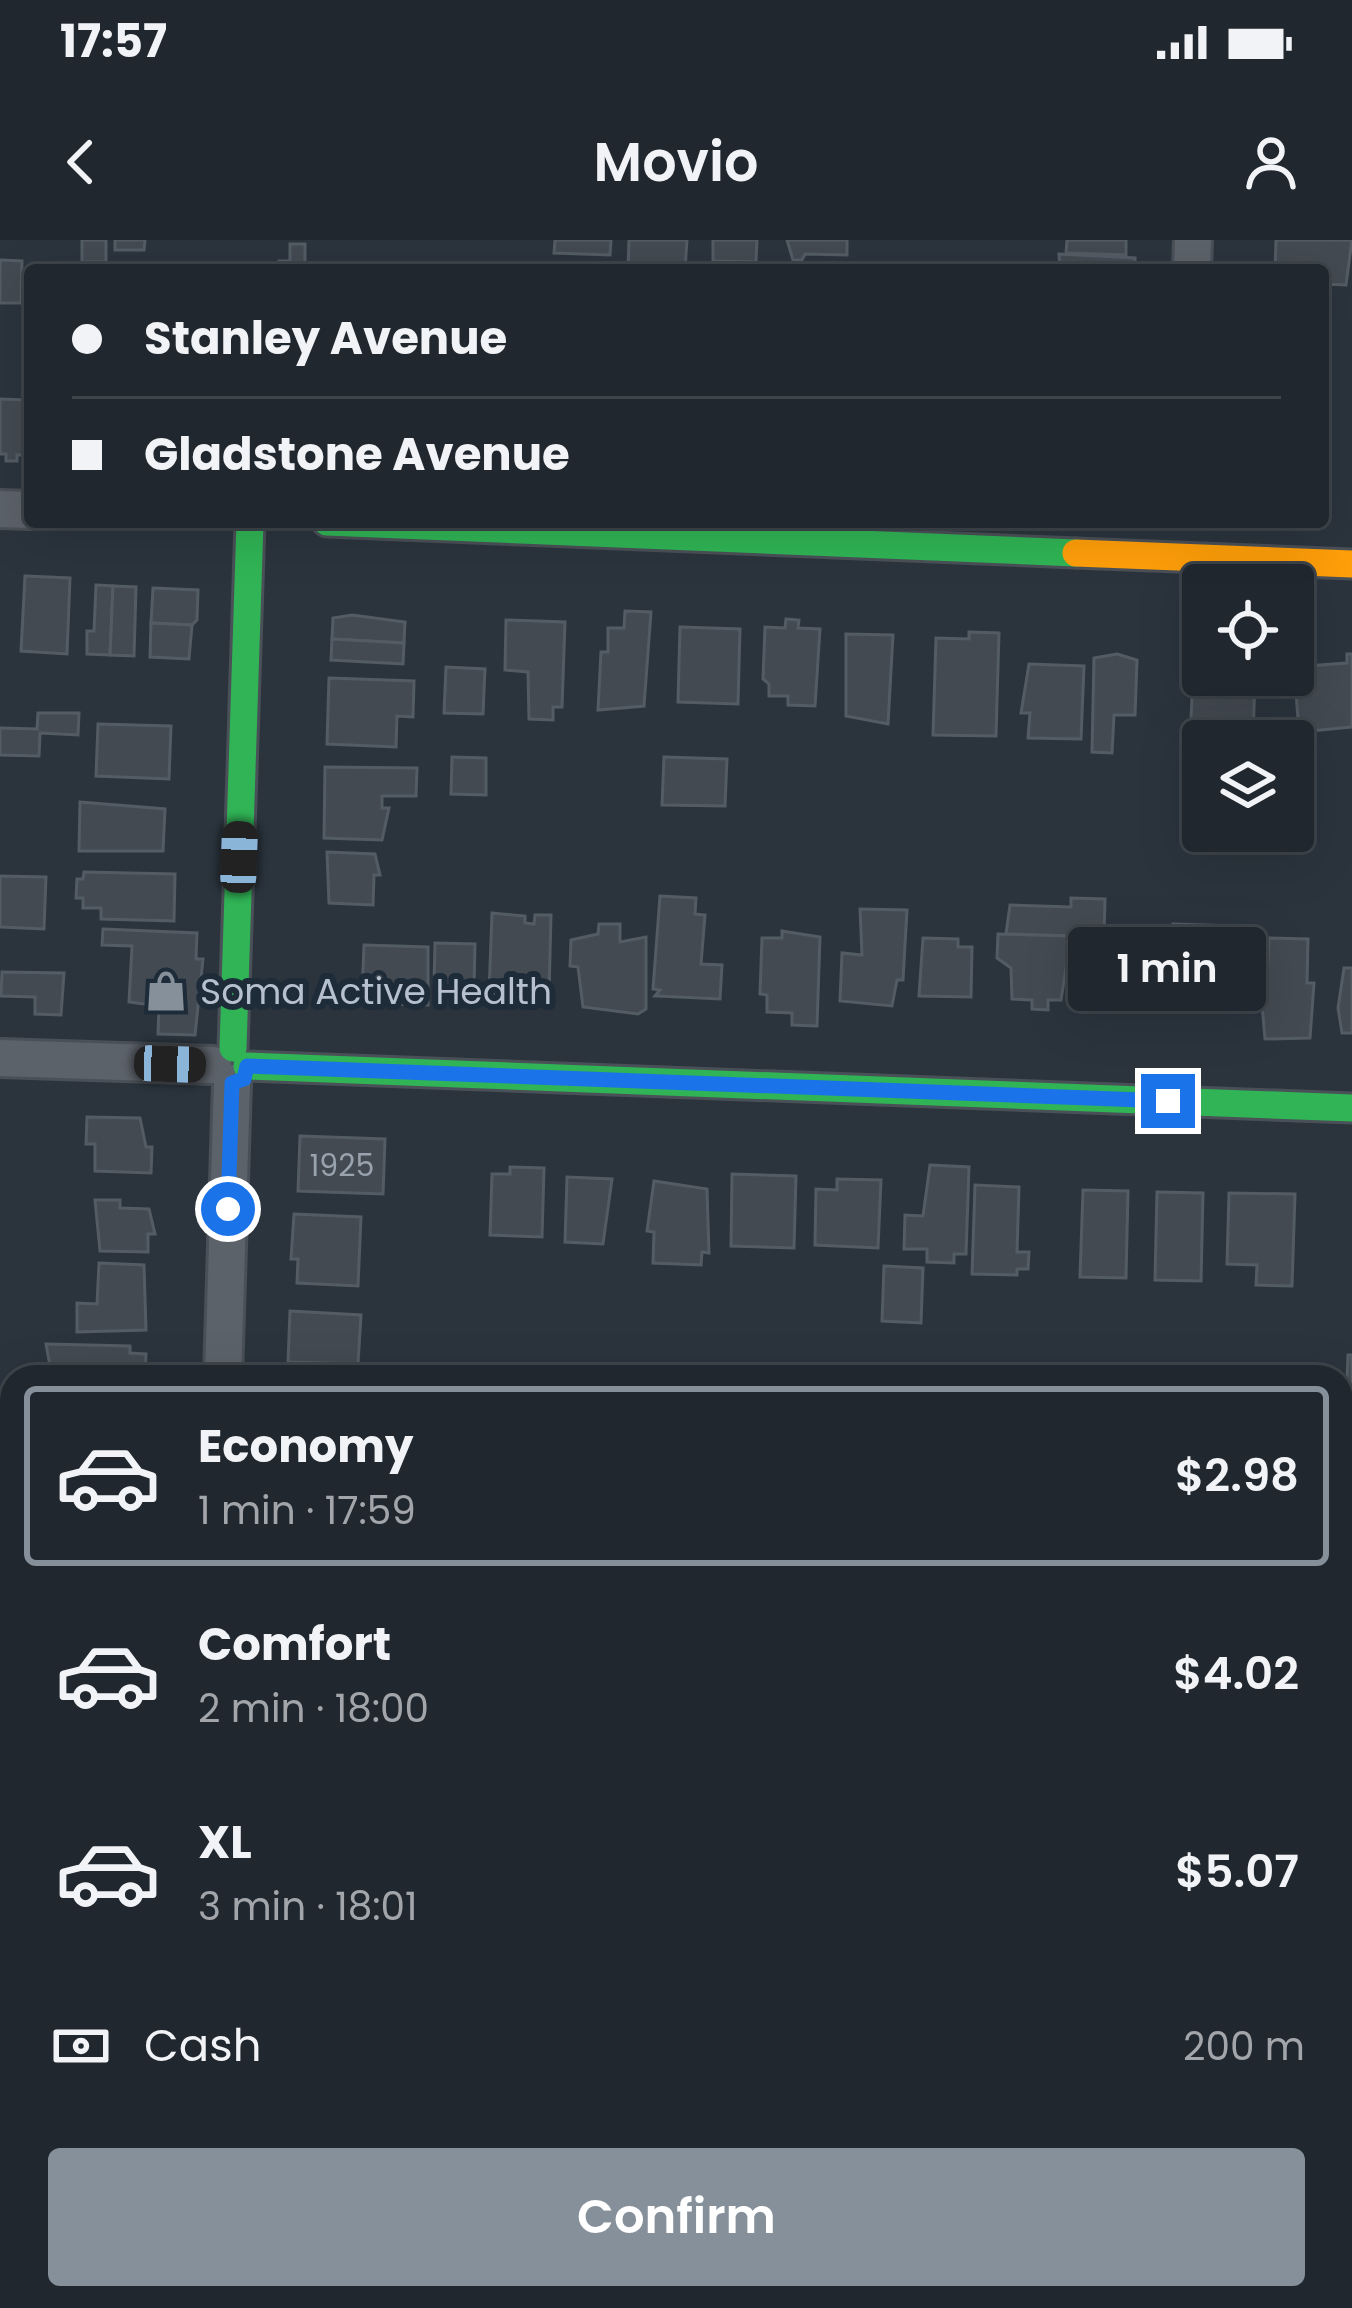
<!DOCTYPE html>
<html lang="en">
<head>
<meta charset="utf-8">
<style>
	:root { --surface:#20272e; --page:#282f36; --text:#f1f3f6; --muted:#a2a5aa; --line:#3d444a; --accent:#85909b }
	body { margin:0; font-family:Poppins,sans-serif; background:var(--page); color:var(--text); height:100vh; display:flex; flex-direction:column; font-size:45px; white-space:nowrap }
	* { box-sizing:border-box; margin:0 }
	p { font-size:39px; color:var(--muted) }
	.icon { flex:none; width:66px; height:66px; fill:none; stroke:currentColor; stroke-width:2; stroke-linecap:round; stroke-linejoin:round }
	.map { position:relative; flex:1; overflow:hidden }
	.side { position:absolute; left:0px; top:1125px; width:1353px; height:945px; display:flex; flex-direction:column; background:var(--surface); border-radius:36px 36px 0 0; box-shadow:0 12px 48px #0002,0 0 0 3px var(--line) }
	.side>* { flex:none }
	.top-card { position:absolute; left:24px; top:24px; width:1305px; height:264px; border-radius:12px; box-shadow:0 12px 48px #0002,0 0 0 3px var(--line); display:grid; align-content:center; height:264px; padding:0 48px; background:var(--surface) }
	.buttons { position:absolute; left:1182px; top:324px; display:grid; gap:24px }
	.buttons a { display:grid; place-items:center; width:132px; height:132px; border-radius:12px; background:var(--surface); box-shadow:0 12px 48px #0002,0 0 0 3px var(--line); font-size:60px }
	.end { position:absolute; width:54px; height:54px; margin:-27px; border:15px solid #1a73e8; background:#fff; box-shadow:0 0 0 6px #fff }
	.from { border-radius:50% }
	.bubble { position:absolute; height:84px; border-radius:12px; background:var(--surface); box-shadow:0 12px 48px #0002,0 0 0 3px var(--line); font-size:39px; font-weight:600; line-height:84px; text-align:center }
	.car { position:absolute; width:36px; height:72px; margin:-36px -18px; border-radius:15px; box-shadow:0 0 9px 3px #0007; background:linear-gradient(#222 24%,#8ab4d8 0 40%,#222 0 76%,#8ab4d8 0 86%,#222 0) }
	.top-card b { display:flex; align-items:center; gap:42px; height:114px; font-size:45px }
	.top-card b+b { border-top:3px solid var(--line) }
	.top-card i { width:30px; height:30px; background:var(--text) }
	ul { padding:21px 0 0; list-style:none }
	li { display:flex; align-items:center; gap:36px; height:180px; margin:0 24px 18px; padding:0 24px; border:6px solid transparent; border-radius:12px }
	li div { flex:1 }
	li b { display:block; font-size:45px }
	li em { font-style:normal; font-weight:600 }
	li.on { border-color:var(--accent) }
	li>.icon { width:108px; height:108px; stroke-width:1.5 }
	.pay { display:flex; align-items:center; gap:30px; height:132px; padding:0 48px; font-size:45px }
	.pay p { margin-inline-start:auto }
	.primary-button { display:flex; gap:24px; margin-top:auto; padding:24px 48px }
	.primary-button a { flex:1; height:138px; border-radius:12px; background:var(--accent); color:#fff; font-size:48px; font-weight:600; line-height:138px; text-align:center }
	.status { display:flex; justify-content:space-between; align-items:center; height:84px; padding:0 60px; background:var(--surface); direction:ltr }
	.status svg { height:33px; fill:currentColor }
	header { display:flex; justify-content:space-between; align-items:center; height:156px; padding:0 48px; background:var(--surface); font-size:54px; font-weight:600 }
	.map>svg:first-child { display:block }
	.building { fill:#434a52; stroke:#535c64; stroke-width:3 }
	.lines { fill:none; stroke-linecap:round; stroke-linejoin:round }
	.street-casing { stroke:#4a5057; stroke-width:42 }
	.fast-casing { stroke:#4a5057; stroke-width:33 }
	.slow-casing { stroke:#4a5057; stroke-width:33 }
	.street { stroke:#5c626a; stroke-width:36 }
	.fast { stroke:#30b455; stroke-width:27 }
	.slow { stroke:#ff9f0a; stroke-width:27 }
	.route { stroke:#1a73e8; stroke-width:15 }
	.labels { text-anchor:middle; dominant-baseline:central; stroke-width:12; stroke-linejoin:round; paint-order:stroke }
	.number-label { font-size:30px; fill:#99a3ae }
	.poi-label { font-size:36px; fill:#b6c1cd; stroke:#1e2b38; text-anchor:start }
</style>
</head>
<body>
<div class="status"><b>17:57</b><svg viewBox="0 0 49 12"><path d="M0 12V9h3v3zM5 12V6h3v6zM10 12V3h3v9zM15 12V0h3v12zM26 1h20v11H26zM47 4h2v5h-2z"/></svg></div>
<header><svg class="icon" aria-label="back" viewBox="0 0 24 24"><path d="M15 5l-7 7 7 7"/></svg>Movio<svg class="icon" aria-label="person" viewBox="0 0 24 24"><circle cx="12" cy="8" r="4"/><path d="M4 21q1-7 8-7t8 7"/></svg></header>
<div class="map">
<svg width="1352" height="2068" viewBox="0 0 1352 2068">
	<rect width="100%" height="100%" fill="#2b343d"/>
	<g class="building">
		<rect x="82" y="0" width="24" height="22"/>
		<polygon points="115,0 145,0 144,10 115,10"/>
		<polygon points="555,0 611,0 610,15 554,13"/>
		<polygon points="629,0 687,0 685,30 628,30"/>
		<polygon points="713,0 757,0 756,22 713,21"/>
		<polygon points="787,0 847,0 847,15 805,14 802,20 793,20"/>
		<polygon points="1067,0 1126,0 1126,15 1066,13"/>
		<polygon points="1276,0 1352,0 1346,45 1323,44 1323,30 1275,30"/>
		<polygon points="290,4 305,4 305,30 279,30 279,21 290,21"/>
		<polygon points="1059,14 1135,18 1135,30 1060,30"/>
		<polygon points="0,20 22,21 21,63 0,63"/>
		<polygon points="0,159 26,160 24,215 17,215 17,221 6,221 6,214 0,214"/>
		<polygon points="25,336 70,338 67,414 21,411"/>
		<polygon points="96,345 113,346 110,415 87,414 87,391 94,391"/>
		<polygon points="113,346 136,347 134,416 110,415"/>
		<polygon points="153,348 198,350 197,380 192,385 151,383"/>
		<polygon points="625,371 651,372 644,466 598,470 601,412 608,412 608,388 624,388"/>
		<polygon points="352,375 405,382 404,403 332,399 333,378"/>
		<polygon points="786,379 799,380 798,388 820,389 815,466 788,465 788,456 769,456 769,444 763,439 765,387 785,388"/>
		<polygon points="506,380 565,382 562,467 553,467 553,480 529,479 528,432 505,430"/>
		<polygon points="151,383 192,385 189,419 150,417"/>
		<polygon points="680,387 740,389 738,464 678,462"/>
		<polygon points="969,392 999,393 996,496 933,495 936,398 969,399"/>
		<polygon points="846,394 893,395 888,484 846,476"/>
		<polygon points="332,399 404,403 403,424 331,420"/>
		<polygon points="1117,414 1137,420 1135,475 1114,475 1112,513 1092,512 1094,418"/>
		<polygon points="1347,414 1352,414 1352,487 1299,492 1294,427 1347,423"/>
		<polygon points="1029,424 1084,426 1081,499 1028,498 1030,473 1021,473"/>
		<polygon points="1203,424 1203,435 1255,435 1253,501 1203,501 1203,522 1201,481 1191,480 1193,429"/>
		<polygon points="446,427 485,429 483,474 444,473"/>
		<polygon points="329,438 414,441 413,477 397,476 396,507 327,504"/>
		<polygon points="38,473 79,473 78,495 40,493 39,516 0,515 0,488 37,489"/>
		<polygon points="98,484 171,486 169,539 96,536"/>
		<polygon points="452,517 486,518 486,555 451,554"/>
		<polygon points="664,517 727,519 725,566 662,565"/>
		<polygon points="325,527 417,528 416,556 382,556 382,568 389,568 382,600 324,598"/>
		<polygon points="80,562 165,569 163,611 79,611"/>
		<polygon points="327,612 375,614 380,635 374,635 373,665 329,663"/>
		<polygon points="84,632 175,634 174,681 101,679 101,668 83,668 83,658 76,658 77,639 83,639"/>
		<polygon points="0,636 46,637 44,689 0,687"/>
		<polygon points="660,656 696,658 695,674 705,675 701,724 722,725 720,759 655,756 660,750 653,749"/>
		<polygon points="1071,658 1105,659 1104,697 1006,694 1010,665 1071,667"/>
		<polygon points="860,669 907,670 903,740 897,740 892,766 840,761 842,713 862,715"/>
		<polygon points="492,673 525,676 525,683 534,684 535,675 551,675 549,755 489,753"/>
		<polygon points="599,684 620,684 620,702 646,697 646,769 638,774 583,767 578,727 570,726 571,700 598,694"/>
		<polygon points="1173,684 1234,686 1228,768 1173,767"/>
		<polygon points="103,689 197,693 196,719 203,719 195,795 158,794 159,766 129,762 132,706 102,705"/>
		<polygon points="782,691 820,697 817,786 792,785 792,773 767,772 767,755 760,754 762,698 782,698"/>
		<polygon points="998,694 1071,696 1061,760 1048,760 1048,770 1032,769 1032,760 1012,759 1011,728 997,718"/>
		<polygon points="923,698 958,699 958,707 972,707 971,757 919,756"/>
		<polygon points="1269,698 1308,699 1307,743 1314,743 1310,798 1265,799 1260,741 1267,741"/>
		<polygon points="435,703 475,704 474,747 434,745"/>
		<polygon points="364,705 428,707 428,765 388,764 388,756 362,755"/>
		<polygon points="1120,705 1156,706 1157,765 1104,763 1106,711 1120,712"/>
		<polygon points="1344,728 1352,728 1352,793 1342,793 1338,768"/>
		<polygon points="2,732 64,733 61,775 35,774 35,757 1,756"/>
		<polygon points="87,877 140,878 146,907 152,907 151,933 95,931 95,904 86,904"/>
		<polygon points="300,896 385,899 383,954 298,951"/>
		<polygon points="930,925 969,927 966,1014 954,1014 954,1023 927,1022 927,1009 904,1009 905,975 923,976"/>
		<polygon points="510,927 544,928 542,997 490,995 492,934 510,934"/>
		<polygon points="732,934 796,936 794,1008 731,1006"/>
		<polygon points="567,937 612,939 603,1004 565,1002"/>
		<polygon points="837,939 881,940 878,1008 815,1005 816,949 837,950"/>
		<polygon points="654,941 707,949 709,1013 702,1012 701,1025 653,1023 654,992 647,991"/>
		<polygon points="975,945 1019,947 1017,1012 1029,1012 1028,1029 1017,1029 1017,1035 972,1034"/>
		<polygon points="1083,950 1128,951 1126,1038 1080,1037"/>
		<polygon points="1157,952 1203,953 1201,1041 1155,1040"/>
		<polygon points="1229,953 1295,954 1292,1046 1256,1045 1257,1025 1227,1024"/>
		<polygon points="95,960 120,960 120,968 149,969 155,994 148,994 148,1012 100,1011"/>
		<polygon points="294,974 361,977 358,1046 297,1043 298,1019 291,1019"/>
		<polygon points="99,1023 144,1025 146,1090 77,1092 77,1063 97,1064"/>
		<polygon points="884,1026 923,1028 921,1083 882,1081"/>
		<polygon points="290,1071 361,1075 358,1124 288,1122"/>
		<polygon points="46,1104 130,1106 130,1113 146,1114 145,1137 51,1131"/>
		<polygon points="1348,1115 1352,1115 1352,1164 1346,1164"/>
		<polygon points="1341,1478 1352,1478 1352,1548 1341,1547"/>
		<rect x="0" y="1530" width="12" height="48"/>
		<polygon points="1341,1564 1352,1564 1352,1630 1341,1629"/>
		<polygon points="1341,1641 1352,1642 1352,1710 1341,1709"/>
		<polygon points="1341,1737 1352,1738 1352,1802 1341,1801"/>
		<rect x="0" y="1772" width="12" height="38"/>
		<rect x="0" y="1810" width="12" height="34"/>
		<polygon points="1341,1819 1352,1820 1352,1870 1341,1869"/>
		<polygon points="0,1993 12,1993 12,2035 0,2034"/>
		<polygon points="1352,2017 1352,2068 1350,2068 1341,2020"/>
		<polygon points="0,2051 12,2051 12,2058 32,2058 32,2068 0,2068"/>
		<rect x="267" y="2058" width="100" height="10"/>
		<polygon points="513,2058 570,2058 570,2068 512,2068"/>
		<polygon points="612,2058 673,2058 672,2068 612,2068"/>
		<polygon points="678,2058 739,2058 738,2068 678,2068"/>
		<rect x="780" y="2058" width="28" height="10"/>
		<polygon points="808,2058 836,2058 835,2068 808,2068"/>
		<rect x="872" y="2058" width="74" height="10"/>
		<polygon points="956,2058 1004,2058 1003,2068 955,2068"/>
		<rect x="1036" y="2058" width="46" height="10"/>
	</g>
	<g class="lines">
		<g class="street-casing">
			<g id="street">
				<polyline points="1192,30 1193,0"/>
				<polyline points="0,269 30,270"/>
				<polyline points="0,818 213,825"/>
				<polyline points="223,1137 232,843"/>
				<polyline points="0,1366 12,1366"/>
				<polyline points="1341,1412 1352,1413"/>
				<polyline points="0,1917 12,1917"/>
				<polyline points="1341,1947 1352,1948"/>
				<polyline points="192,2068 192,2058"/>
			</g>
		</g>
		<g class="fast-casing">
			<g id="fast">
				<polyline points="327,282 1076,313"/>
				<polyline points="233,808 250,282"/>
				<polyline points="247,826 1352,868"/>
			</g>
		</g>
		<g class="slow-casing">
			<polyline id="slow" points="1076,313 1352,324"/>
		</g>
		<use href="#street" class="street"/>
		<use href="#fast" class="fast"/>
		<use href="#slow" class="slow"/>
	</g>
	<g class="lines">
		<polyline class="route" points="228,969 232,843 244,839 247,826 1168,861"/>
	</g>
	<defs>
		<g id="shop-bare" transform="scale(3.24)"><path d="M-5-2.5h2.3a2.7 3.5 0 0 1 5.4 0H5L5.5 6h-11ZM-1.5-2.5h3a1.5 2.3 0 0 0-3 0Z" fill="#85909b" stroke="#1e2b38" stroke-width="2.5" paint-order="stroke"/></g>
	</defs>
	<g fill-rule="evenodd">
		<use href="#shop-bare" x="166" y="751"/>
	</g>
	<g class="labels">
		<g class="number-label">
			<text x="342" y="925">1925</text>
		</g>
		<g class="poi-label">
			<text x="200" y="751">Soma Active Health</text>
		</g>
	</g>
</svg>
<div class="buttons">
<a><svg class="icon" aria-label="locate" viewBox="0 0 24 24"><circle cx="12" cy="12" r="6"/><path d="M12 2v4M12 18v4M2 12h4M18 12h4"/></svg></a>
<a><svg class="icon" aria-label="layers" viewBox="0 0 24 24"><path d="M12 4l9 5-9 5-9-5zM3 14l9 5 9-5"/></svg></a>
</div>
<i class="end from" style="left:228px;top:969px"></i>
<i class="end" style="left:1168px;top:861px"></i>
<div class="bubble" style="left:1068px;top:687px;width:198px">1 min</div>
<i class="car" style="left:239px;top:617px;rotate:2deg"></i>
<i class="car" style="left:170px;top:824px;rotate:92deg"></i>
<div class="top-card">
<b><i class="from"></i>Stanley Avenue</b>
<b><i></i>Gladstone Avenue</b>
</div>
<section class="side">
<ul>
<li class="on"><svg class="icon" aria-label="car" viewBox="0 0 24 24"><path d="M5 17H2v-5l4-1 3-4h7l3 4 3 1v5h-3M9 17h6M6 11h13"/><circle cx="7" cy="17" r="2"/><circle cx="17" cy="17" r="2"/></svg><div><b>Economy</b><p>1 min · 17:59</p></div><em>$2.98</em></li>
<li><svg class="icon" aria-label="car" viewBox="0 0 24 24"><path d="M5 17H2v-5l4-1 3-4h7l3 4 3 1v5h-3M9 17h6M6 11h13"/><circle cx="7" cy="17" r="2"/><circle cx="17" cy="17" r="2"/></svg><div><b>Comfort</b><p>2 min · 18:00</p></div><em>$4.02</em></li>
<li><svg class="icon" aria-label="car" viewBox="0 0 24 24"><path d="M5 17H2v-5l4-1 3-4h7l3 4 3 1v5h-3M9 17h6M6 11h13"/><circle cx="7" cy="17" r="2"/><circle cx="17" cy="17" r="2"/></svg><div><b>XL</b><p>3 min · 18:01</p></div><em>$5.07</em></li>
</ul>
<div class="pay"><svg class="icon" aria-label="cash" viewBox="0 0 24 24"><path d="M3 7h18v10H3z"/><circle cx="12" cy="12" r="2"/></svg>Cash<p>200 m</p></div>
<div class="primary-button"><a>Confirm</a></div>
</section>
</div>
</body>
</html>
